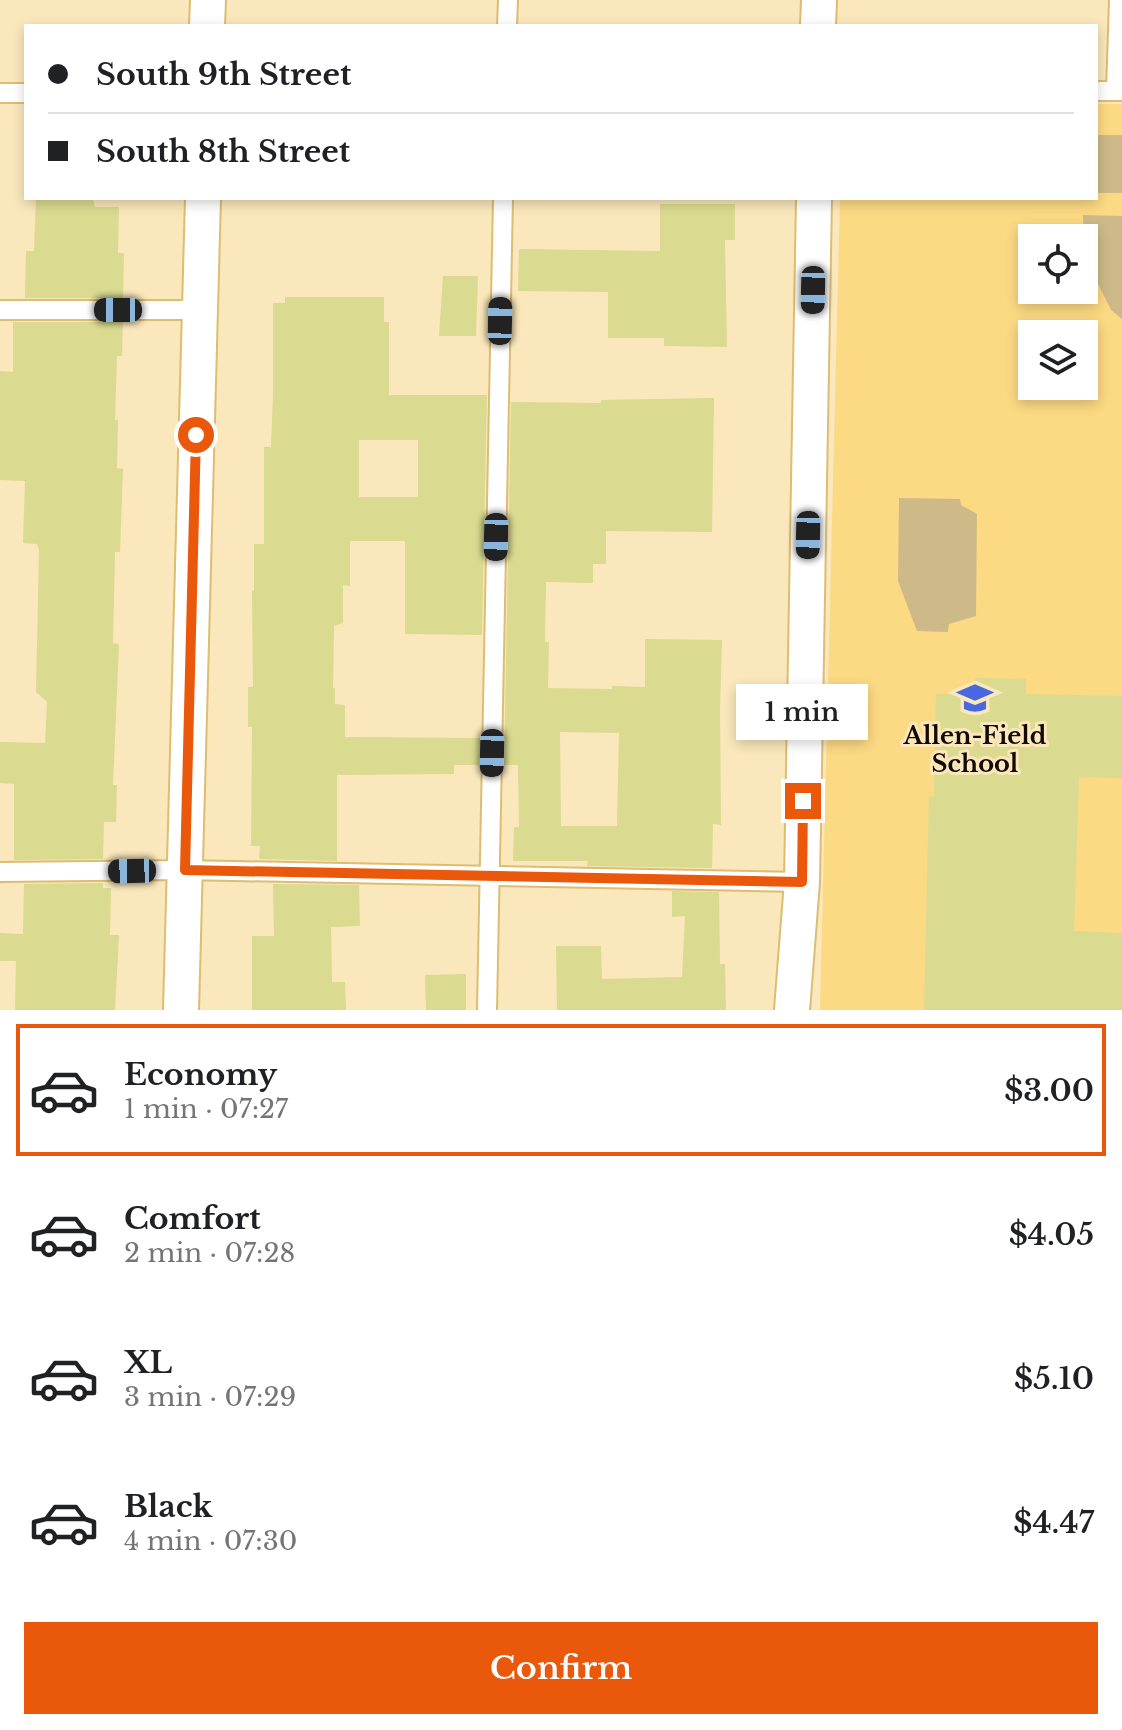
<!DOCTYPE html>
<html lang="en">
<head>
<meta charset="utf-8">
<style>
	:root { --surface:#fff; --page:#f2f2f2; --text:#202124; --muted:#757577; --line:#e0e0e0; --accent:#ea580c }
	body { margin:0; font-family:"Libre Baskerville",serif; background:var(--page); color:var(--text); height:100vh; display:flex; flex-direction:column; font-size:30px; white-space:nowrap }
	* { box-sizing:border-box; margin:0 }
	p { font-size:26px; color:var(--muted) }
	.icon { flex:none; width:44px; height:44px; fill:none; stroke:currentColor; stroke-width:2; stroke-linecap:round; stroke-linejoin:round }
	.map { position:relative; height:1010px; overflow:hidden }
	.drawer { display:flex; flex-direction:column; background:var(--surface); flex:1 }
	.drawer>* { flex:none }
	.top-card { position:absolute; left:24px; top:24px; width:1074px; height:176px; border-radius:0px; box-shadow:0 4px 12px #0003; display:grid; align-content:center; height:176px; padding:0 24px; background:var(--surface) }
	.buttons { position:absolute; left:1018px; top:224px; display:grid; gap:16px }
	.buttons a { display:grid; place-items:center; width:80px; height:80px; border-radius:0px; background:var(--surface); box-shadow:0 4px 12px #0003; font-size:40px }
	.end { position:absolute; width:36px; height:36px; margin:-18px; border:10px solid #ea580c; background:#fff; box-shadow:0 0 0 4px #fff }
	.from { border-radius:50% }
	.bubble { position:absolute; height:56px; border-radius:0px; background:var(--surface); box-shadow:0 4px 12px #0003; font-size:26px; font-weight:600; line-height:56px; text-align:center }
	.car { position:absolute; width:24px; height:48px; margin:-24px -12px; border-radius:10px; box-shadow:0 0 6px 2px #0007; background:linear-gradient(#222 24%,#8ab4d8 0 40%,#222 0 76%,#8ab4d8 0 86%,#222 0) }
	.top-card b { display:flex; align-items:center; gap:28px; height:76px; font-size:30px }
	.top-card b+b { border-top:2px solid var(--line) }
	.top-card i { width:20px; height:20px; background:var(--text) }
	ul { padding:14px 0 0; list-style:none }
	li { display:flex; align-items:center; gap:24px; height:132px; margin:0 16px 12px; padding:0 8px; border:4px solid transparent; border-radius:0px }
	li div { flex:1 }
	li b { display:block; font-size:30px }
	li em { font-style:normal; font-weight:600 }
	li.current { border-color:var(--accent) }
	li>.icon { width:72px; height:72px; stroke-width:1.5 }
	.primary-button { display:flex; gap:16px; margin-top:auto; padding:16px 24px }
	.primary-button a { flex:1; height:92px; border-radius:0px; background:var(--accent); color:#fff; font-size:32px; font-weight:600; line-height:92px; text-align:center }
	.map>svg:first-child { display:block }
	.built { fill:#fcd983; fill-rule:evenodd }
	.green { fill:#ceba89 }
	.building { fill:#dada90; fill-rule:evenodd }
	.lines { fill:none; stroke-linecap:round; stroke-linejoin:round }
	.service-casing { stroke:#dcbd71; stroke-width:22 }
	.minor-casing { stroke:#dcbd71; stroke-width:38 }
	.service { stroke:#fff; stroke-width:18 }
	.minor { stroke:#fff; stroke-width:34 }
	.route { stroke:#ea580c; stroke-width:10 }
	.labels { text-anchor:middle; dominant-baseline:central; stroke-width:6; stroke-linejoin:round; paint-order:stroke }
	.poi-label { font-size:24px; font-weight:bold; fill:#120a00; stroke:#fae7bb }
</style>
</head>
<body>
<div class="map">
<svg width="1122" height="1010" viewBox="0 0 1122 1010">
	<rect width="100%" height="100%" fill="#fae7bb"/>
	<path class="built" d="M1096 104H1122V1010H820L840 198H1096ZM1032 238H1084V290H1032ZM1032 334H1084V386H1032Z"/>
	<g class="green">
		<rect x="1096" y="135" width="26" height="58"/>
		<polygon points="1083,215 1122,216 1122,319 1111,310 1084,256"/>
		<polygon points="899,498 960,499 961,505 977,514 976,616 949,624 948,632 917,631 898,581"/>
	</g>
	<g class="building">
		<polygon points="36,198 93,198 95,207 119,207 118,253 124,253 123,298 25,298 26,251 34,251"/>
		<polygon points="660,204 735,204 735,240 725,240 727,347 664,346 664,338 608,338 608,292 518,291 519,249 660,251"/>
		<polygon points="443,276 478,276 476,336 439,336"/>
		<path d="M285 297H384V322H389V395H487L482 635 405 634V541H350V586L343 585V623L334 626 333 688H335V704L345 705V737L480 738V765H454V774L337 775V861L259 859 260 846H251L252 727H248V687H253L252 591H254V544H264V447H271L273 395V303H285ZM359 440H418V497H359Z"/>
		<polygon points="13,322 123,322 122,356 117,356 115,420 118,420 117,468 123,469 120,552 115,552 113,643 119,644 113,785 117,785 116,822 104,822 103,859 14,860 14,784 0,783 0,742 45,743 47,702 36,692 39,550 37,544 23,543 25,481 0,480 0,371 13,372"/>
		<path d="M714 398 712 532 606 531V564H593V583L546 582 545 642H549L548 688 612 689V686L645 687V639L722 640 720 710 721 825 713 824 712 868 587 866 588 861H513L514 827H519L518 765H504L511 402 601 403V400ZM560 732 619 733 617 826H561Z"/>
		<polygon points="975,678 1026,679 1026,694 1122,696 1122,778 1079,777 1074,931 1122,933 1122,1010 924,1010 929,796 934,797 936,694 975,695"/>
		<polygon points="103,883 103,888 111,888 110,935 119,935 115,1010 15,1010 16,961 0,961 0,933 23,934 24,884"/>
		<polygon points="273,884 359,885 360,926 331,927 332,982 345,982 346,1010 252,1010 252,936 274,936"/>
		<polygon points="672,891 719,892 720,964 725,964 726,1010 557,1010 556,946 601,946 602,979 682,977 685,916 672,917"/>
		<polygon points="466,974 466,1010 426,1010 425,975"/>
	</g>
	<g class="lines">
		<g class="service-casing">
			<g id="service">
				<polyline points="507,26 508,0"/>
				<polyline points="1096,91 1122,91"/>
				<polyline points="1116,91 1119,0"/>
				<polyline points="0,93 26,93"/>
				<polyline points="0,310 200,310"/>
				<polyline points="0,872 185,870 802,882"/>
				<polyline points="487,1010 503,198"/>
			</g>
		</g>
		<g class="minor-casing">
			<g id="minor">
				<polyline points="207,26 208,0"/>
				<polyline points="818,26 819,0"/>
				<polyline points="181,1010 203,198"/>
				<polyline points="792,1010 802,882 814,198"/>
			</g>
		</g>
		<use href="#service" class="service"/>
		<use href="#minor" class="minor"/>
	</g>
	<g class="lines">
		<polyline class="route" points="196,435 185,870 802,882 803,801"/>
	</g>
	<defs>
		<g id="school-bare" transform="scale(2.76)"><path d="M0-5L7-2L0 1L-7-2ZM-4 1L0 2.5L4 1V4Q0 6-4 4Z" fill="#4869dd" stroke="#fae7bb" stroke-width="2.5" paint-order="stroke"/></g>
	</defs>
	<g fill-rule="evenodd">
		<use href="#school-bare" x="975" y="698"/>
	</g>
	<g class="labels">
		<g class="poi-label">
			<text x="975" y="735">Allen-Field<tspan x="975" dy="28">School</tspan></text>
		</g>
	</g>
</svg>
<div class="buttons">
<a><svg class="icon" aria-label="locate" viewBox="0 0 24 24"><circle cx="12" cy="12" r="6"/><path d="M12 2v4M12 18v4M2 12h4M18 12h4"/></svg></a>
<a><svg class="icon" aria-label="layers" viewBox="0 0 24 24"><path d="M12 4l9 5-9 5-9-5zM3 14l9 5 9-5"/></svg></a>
</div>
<i class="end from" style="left:196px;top:435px"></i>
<i class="end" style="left:803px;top:801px"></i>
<div class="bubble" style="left:736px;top:684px;width:132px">1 min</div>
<i class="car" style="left:813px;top:290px;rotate:181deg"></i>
<i class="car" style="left:118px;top:310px;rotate:270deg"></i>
<i class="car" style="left:500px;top:321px;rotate:1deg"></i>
<i class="car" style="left:808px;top:535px;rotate:181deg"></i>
<i class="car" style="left:496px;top:537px;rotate:181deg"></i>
<i class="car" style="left:492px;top:753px;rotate:181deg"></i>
<i class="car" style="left:132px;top:871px;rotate:269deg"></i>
<div class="top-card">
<b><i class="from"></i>South 9th Street</b>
<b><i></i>South 8th Street</b>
</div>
</div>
<section class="drawer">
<ul>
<li class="current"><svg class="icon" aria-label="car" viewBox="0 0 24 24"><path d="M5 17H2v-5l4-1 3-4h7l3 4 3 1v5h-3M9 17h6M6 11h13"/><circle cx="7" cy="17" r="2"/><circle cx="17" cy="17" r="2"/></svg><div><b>Economy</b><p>1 min · 07:27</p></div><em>$3.00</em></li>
<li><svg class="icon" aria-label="car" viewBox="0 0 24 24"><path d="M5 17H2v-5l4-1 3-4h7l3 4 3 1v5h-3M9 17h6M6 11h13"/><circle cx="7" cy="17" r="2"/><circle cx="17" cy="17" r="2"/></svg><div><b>Comfort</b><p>2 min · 07:28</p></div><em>$4.05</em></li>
<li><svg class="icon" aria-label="car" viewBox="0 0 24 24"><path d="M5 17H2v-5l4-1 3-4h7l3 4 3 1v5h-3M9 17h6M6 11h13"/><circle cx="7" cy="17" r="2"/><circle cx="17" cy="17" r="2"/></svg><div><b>XL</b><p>3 min · 07:29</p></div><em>$5.10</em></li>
<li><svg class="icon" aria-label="car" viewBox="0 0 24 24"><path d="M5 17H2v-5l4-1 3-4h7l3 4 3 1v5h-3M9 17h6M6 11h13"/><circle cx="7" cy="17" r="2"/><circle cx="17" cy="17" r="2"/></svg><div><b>Black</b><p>4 min · 07:30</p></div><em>$4.47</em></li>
</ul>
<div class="primary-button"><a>Confirm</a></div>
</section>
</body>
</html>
